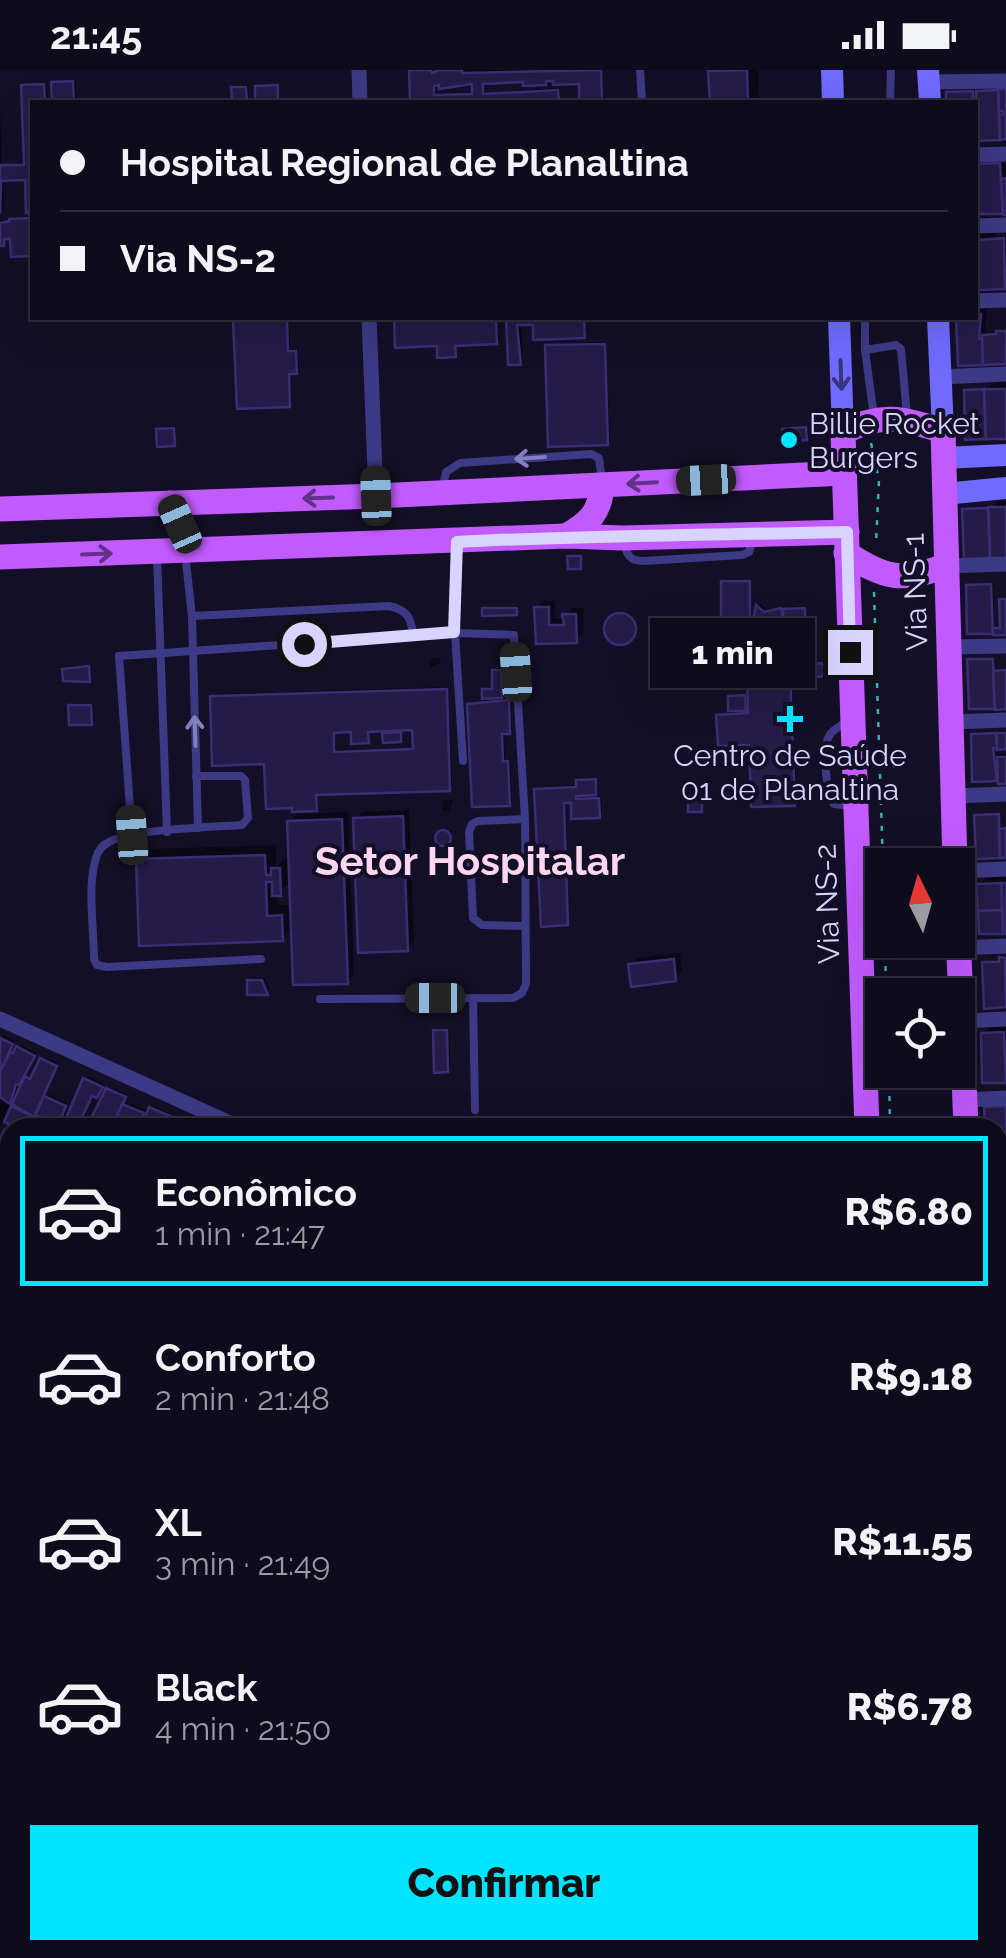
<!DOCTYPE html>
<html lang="pt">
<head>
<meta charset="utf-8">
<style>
	:root { --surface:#0e0b1c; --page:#1c1929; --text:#f1f3f6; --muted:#9b9ba3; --line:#2e2b3b; --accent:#00e5ff }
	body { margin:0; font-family:Raleway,sans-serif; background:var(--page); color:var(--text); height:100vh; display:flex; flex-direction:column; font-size:38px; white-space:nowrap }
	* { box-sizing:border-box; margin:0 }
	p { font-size:32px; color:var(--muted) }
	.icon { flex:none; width:55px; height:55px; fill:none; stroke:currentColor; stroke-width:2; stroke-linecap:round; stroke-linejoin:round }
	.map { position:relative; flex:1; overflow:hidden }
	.details { position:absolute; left:0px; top:1048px; width:1008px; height:842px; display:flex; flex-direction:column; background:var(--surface); border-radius:30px 30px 0 0; box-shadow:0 10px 40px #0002,0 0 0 2px var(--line) }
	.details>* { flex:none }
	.top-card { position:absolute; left:30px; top:30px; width:948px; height:220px; border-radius:0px; box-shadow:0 10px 40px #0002,0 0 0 2px var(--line); display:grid; align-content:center; height:220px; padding:0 30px; background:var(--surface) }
	.needle { width:65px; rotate:355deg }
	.buttons { position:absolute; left:865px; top:778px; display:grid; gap:20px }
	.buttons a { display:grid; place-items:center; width:110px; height:110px; border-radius:0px; background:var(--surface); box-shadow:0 10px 40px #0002,0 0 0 2px var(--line); font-size:50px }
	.end { position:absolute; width:45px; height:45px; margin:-22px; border:12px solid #d9d4ff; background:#111; box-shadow:0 0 0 5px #111 }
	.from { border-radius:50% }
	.bubble { position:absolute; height:70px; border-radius:0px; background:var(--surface); box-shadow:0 10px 40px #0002,0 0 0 2px var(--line); font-size:32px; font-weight:800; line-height:70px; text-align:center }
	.car { position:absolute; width:30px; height:60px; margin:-30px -15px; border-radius:12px; box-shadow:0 0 8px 2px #0007; background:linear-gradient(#222 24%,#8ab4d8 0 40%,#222 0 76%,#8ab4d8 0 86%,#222 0) }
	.top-card b { display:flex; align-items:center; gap:35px; height:95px; font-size:38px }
	.top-card b+b { border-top:2px solid var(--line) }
	.top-card i { width:25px; height:25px; background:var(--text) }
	ul { padding:18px 0 0; list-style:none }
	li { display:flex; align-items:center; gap:30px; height:150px; margin:0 20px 15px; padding:0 10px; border:5px solid transparent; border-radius:0px }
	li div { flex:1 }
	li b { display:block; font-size:38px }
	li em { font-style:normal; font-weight:800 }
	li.on { border-color:var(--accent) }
	li>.icon { width:90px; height:90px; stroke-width:1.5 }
	.cta { display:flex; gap:20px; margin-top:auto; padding:20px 30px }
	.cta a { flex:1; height:115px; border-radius:0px; background:var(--accent); color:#111; font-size:40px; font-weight:800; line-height:115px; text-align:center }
	.status { display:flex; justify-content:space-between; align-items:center; height:70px; padding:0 50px; background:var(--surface); direction:ltr }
	.status svg { height:28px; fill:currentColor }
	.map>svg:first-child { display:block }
	.shadow { fill:#0007; fill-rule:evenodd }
	.building { fill:#241b47; stroke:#3b2d73; stroke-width:2.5; fill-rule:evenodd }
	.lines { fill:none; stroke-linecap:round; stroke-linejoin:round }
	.path { stroke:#2fb8b0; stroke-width:2.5; stroke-dasharray:5 8; stroke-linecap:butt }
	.lane { stroke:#3d3a85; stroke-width:8 }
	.street { stroke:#3d3a85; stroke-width:15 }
	.secondary { stroke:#6f6bff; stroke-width:22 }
	.primary { stroke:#c25bff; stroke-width:25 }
	.oneway { stroke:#38347d }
	.oneway2 { stroke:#837fbc }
	.oneway3 { stroke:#623188 }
	.route { stroke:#d9d4ff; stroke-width:12 }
	.poi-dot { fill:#00e5ff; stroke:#130f26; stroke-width:4 }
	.labels { text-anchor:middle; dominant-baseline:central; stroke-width:8; stroke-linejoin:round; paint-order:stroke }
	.poi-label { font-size:30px; fill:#d9d4ff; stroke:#130f26; text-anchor:start }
	.street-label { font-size:30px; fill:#d9d4ff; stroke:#130f26 }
	.district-label { font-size:40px; font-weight:bold; fill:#ffd6f0; stroke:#130f26 }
</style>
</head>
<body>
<div class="status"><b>21:45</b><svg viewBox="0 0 49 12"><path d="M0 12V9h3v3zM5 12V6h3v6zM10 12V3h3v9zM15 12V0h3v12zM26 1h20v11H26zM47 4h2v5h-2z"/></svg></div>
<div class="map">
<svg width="1006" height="1888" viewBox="0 0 1006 1888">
	<rect width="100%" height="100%" fill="#130f26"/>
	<g class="shadow">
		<path d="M412 0H602L603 32H587L581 11 550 9 545 13 526 9 485 11V23L560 18 561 32H567H414ZM474 11 475 22 436 23V13Z"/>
		<polygon points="712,0 758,0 759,32 713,32"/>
		<polygon points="75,9 76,32 54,32 53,13"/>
		<polygon points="46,12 47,32 32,32 32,140 28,140 27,108 3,109 4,139 0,142 0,38 2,94 27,94 24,16"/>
		<polygon points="260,14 280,14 280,32 258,32 257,17"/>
		<polygon points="236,15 248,15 249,32 184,32 234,28"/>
		<path d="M1006 18V67L975 68V32H949L948 23 975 19V26L982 19ZM996 38H1005V47L997 48Z"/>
		<polygon points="1006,93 1006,142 975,142 975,94"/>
		<polygon points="32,146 32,184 13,184 13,166 6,166 6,170 0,173 0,150"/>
		<polygon points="985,147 1000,149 1000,160 994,166 1006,167 1006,217 982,218 982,212 975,216 975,157"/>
		<polygon points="987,238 985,263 1006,260 1006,292 961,293 958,248 975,248 975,239"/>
		<polygon points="239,248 289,248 290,279 298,279 299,298 290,301 292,331 289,334 236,251"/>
		<polygon points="396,248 498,248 499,269 496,272 457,273 455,285 439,274 397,275"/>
		<polygon points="508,248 586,248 586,262 584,265 535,252 521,253 523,289 510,293"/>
		<polygon points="606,272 610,370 607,373 547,276 550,274"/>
		<polygon points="998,309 1006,309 1006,366 966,321 989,317"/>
		<polygon points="176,356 174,374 158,360 161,357"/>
		<polygon points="998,431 1006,431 1006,486 966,487 965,440 993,436"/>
		<polygon points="726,509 752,509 752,550 760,534 767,540 783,537 784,541 788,537 807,536 808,557 805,560 786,553 723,558 723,512"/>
		<polygon points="993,512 994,556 1002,556 1002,530 1006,527 1006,562 970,562 968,516"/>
		<polygon points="544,531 555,531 555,549 565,549 572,538 583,538 583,563 576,570 538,571 537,538"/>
		<polygon points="487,536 519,536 519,540 516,543 484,539"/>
		<circle cx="622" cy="557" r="15"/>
		<polygon points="995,587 995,599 1006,599 1006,636 970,590"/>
		<polygon points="432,588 439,588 441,593 429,598"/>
		<polygon points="818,593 828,593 825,604 815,604"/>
		<polygon points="91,595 89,610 65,600 68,597"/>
		<polygon points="792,596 797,730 794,733 752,672 719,646 731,642 730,627 733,624 750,624 749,601 752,598"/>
		<polygon points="497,598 503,598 504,622 496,630 511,628 512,659 504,662 505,689 510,689 512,731 509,734 469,635 485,631 484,620 495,617 494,601"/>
		<path d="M448 617 452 715 449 718 318 722 316 738 267 692 212 627 215 624ZM403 658H415V678L336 680V660H353L368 671 370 659H385V670H400Z"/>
		<polygon points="74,633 93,633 94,650 91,652 71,636"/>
		<polygon points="1006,661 1006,676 995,676 996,684 1006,684 1006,710 975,709 973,665 976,662"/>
		<polygon points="598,707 598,719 591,727 601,726 602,743 599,746 573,730 566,730 569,850 567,853 536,720 539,717 578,715 581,708"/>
		<polygon points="444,730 453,730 450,741 442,741"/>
		<polygon points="409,740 414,872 407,879 356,749 363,742"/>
		<path d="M348 742 354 904 347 911 293 857 282 869 138 790 150 779 276 775V797L285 788H291L289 752 297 744ZM291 812 292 835H278L277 823Z"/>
		<polygon points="1001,742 1001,757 1006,757 1006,786 976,746"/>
		<polygon points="452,760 449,772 438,772 441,761"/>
		<polygon points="122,772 130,773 127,782 119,782"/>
		<polygon points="1006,807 1006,861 981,861 979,815 986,808"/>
		<polygon points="680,883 682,901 675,908 631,895 638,888"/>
		<polygon points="1005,885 1006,936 986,936 985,893 1002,890"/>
		<polygon points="252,908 264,908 270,919 267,922 249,911"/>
		<polygon points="991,956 1006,956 1006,1011 985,1011 984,964"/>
		<polygon points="438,958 449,958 450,996 447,999 435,961"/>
		<polygon points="3,965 14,971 11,979 16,982 21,975 36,982 9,1031 15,1034 27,1008 34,1007 45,987 58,993 37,1036 48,1025 67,1033 63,1043 69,1046 88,1006 104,1014 100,1023 93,1024 81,1048 88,1053 91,1055 111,1017 127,1024 123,1031 149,1042 153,1035 184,1052 182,1058 143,1058 148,1048 118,1043 111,1058 63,1058 36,1043 32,1050 46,1058 23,1058 5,1049 0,1056 0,967"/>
		<polygon points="9,1142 10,1201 0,1223 0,1157"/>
		<polygon points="1002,1199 1006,1199 1006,1248 998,1249 998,1204"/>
		<polygon points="3,1230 10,1234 10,1290 0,1312 0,1234"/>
		<polygon points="0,1383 10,1387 0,1411"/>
		<polygon points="1004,1434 1006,1449 1001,1449 1001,1437"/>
		<polygon points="1006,1452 1006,1483 1004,1483 1003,1454"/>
		<polygon points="10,1506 10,1568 0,1580 0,1516"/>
		<polygon points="1006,1508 1006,1557 1004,1557 1002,1511"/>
		<polygon points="10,1684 10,1753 0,1747 0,1694"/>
		<polygon points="0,1783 10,1788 10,1869 0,1887"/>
		<polygon points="37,1880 59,1880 57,1883 69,1888 33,1888"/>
		<polygon points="121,1880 202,1880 198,1888 137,1888 139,1883 134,1888 117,1888"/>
		<polygon points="291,1880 401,1880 412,1885 414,1880 430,1880 428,1883 437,1888 416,1888 409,1885 407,1888 376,1888 378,1885 370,1882 367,1888 292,1888"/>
		<polygon points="441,1880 475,1880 469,1888 447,1888 449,1884"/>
		<polygon points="489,1880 516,1880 518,1888 490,1888"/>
	</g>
	<g class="building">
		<path d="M409 0H431L432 3 439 0H462V3L601 0 602 32H579V14L553 15V11H546V15L523 16V12L483 14V24L558 20 559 32H410ZM472 14V24L434 25V16L439 15V19Z"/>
		<polygon points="747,0 748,32 710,32 708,1"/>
		<polygon points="73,11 74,32 52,32 51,12"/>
		<polygon points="44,14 45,32 32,32 32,143 26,143 25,110 1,111 0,144 0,95 24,95 21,15"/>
		<polygon points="278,15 278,32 255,32 255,16"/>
		<polygon points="231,17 246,17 247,32 181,32 232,30"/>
		<polygon points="998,19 1006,19 1006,69 1000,70 999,45 1003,45 1003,41 999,41"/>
		<polygon points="998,20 1000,70 975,71 976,21"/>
		<polygon points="973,21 973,32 946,32 946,22"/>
		<polygon points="976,94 1000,93 1003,144 977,144"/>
		<polygon points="1006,108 1006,145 1003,145 1001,109"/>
		<polygon points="32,148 32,186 11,187 10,169 4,169 4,176 0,176 0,153 9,151 9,149"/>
		<polygon points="1004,168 1005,219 979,220 978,170"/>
		<polygon points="981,244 979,269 982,268 983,295 958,296 956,248"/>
		<polygon points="394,248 496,248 497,274 455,276 456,287 437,288 437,276 395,278"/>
		<polygon points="506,248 584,248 585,268 533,270 533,255 517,255 521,295 508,295"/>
		<polygon points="256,249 287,249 288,281 296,281 297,304 289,304 290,337 237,339 233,250"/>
		<polygon points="996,261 1006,261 1006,294 983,295 982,265 996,264"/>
		<polygon points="605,274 608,375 548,377 545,275"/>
		<polygon points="984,319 986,369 965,370 964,320"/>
		<polygon points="984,319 1006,319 1006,369 986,369"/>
		<polygon points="806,357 807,370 784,372 782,359"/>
		<polygon points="174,358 175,376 157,377 156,359"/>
		<polygon points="988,437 1006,437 1006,489 990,489"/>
		<polygon points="988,438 990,489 964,490 962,439"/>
		<polygon points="567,486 581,486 581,499 568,499"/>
		<rect x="721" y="511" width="29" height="50"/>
		<polygon points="991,514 993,564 967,564 966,515"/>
		<polygon points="999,529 1006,529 1006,565 993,565 992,558 1000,558"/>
		<polygon points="756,535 764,542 781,538 784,556 762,559 762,556 752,556"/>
		<polygon points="534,537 549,537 549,555 564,555 562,544 576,544 577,573 536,574"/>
		<polygon points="482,538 517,538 517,545 482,546"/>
		<polygon points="805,538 806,562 784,563 783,539"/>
		<circle cx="620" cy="559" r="16"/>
		<polygon points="967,589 993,589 995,639 969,639"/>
		<circle cx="819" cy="600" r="7"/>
		<polygon points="89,596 90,612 63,611 62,599"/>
		<polygon points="790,598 795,736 751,737 749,675 718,676 716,645 748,643 747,600"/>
		<polygon points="492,600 501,600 502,628 482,629 482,619 492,619"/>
		<polygon points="1006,600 1006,639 995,640 993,601"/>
		<path d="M447 619 450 721 316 725 317 741 292 742V738L266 739 264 694 212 696 210 626ZM412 660 413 679 334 682V663L351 662V674L369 673 368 662Z"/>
		<polygon points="745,625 746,641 728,641 728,626"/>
		<polygon points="509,630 510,664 502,664 503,691 508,691 510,736 472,737 467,634"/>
		<polygon points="68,635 91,635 92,655 69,655"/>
		<polygon points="401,662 401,672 383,673 382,663"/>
		<polygon points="996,663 1006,663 1006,679 997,680"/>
		<polygon points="996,663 997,678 993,678 997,711 972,712 971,664"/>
		<polygon points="997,687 1006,687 1006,714 998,714"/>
		<polygon points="596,709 596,725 576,726 576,729 599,728 600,748 571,749 571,733 564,733 568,855 541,857 534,719 576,717 576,710"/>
		<polygon points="702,726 702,742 688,742 688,727"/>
		<polygon points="999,744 1000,788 976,789 974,745"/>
		<polygon points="403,746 408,881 358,883 353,748"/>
		<polygon points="342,749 348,914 293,915 287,751"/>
		<polygon points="1006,758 1006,788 1000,788 999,759"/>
		<circle cx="443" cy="768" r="8"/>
		<polygon points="265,785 266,805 271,805 271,798 280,798 281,826 272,826 272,812 266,812 267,839 267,846 282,845 283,871 139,876 136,789"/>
		<polygon points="1001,813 1006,813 1006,864 1003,864"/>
		<polygon points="1001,813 1002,840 978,841 976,814"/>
		<polygon points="1002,840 1003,864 979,864 978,841"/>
		<polygon points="999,887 1005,888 1006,937 984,939 982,892 999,892"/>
		<polygon points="674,889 676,911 631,917 628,894"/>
		<polygon points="247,910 262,910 268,925 247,925"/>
		<polygon points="433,960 447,960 448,1002 434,1003"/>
		<polygon points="1004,962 1006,1013 982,1013 981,963"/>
		<polygon points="0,968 13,974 0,1002"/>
		<polygon points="16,976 35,986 19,1015 16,1014 10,1034 0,1027 0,1002 10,982 13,983"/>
		<polygon points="40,988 57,996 34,1047 12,1034 25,1006 30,1009"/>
		<polygon points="83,1008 103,1017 97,1028 92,1026 83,1045 80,1052 85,1054 84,1058 57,1057 62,1046 66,1048"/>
		<polygon points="106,1018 126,1027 112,1058 84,1058 87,1057"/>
		<polygon points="44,1026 66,1036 58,1055 35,1045"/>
		<polygon points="122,1034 144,1043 137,1058 117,1058 122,1048 117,1045"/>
		<polygon points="11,1036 34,1047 29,1058 17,1058 4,1052"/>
		<polygon points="1006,1036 1006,1086 998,1086 998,1058 985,1057 984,1037"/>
		<polygon points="149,1037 172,1047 167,1058 141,1058"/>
		<polygon points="4,1060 10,1063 8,1102 0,1099 0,1069"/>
		<polygon points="998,1126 1006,1126 1006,1162 1004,1152 998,1152"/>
		<polygon points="4,1143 10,1146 9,1202 0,1197 0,1151"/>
		<polygon points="998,1205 1006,1205 1006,1251 998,1252"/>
		<polygon points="0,1233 10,1237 10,1254 0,1249"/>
		<polygon points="6,1252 10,1254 10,1277 4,1278 10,1281 10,1290 0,1314 0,1265"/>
		<polygon points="4,1322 10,1325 10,1355 0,1350 0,1330"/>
		<polygon points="1000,1365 1006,1365 1006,1411 998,1411"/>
		<polygon points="1,1445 10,1451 10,1462 0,1483"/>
		<polygon points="0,1517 10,1526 10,1562 0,1562"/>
		<polygon points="9,1644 10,1664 7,1670 0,1667 0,1653 3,1654"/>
		<polygon points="0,1693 10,1698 0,1728"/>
		<polygon points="10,1705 10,1756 0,1752 0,1728"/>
		<polygon points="0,1793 10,1798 10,1826 0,1821"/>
		<polygon points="0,1832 10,1837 10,1856 0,1851"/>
		<polygon points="0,1854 10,1859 0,1887"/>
		<polygon points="34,1880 54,1880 51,1888 31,1888"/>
		<polygon points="138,1880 162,1880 158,1888 137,1888 135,1887"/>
		<polygon points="162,1880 188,1880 198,1885 196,1888 158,1888"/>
		<polygon points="288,1880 328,1880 324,1888 285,1888"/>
		<polygon points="328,1880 370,1880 366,1888 324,1888"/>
		<polygon points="370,1880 393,1880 408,1887 374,1888 368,1883"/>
		<polygon points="487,1880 505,1880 510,1888 487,1888"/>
	</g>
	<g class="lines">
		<g class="path">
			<polyline points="871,373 879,410 876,474"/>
			<polyline points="874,522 883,795"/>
			<polyline points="885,870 886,925"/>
			<polyline points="889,1000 890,1058"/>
			<polyline points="939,1880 940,1888"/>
		</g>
		<g class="lane">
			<polyline points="640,0 642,32"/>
			<polyline points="890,32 891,0"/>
			<polyline points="865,248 865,280 874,347"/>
			<polyline points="865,280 896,275 901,279 907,346"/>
			<polyline points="443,416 446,402 460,393 591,384 599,388 602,411"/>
			<path d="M624 472C627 485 629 491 644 491L742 485 749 482 753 470"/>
			<polyline points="457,476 455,563 463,691"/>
			<polyline points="185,483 192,546 198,758"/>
			<polyline points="157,486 167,762"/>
			<path d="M192 546 389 536C408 540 410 547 414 566"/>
			<path d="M849 650C842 655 833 659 829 666 822 678 826 723 834 734L852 736"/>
			<path d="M196 706H241L245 710 248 748 242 755C211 757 136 759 111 771 104 774 98 780 96 788 87 815 94 860 94 889L97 895 107 897 261 889"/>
			<polyline points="132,765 119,586 455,563 514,565 525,749"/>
			<polyline points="473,928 475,1040"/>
			<polyline points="320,929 513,928 522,923 526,914 525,749 478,751 472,754 469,762 473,848 482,855 524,856"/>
		</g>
		<g class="street">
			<polyline points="359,0 360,32"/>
			<polyline points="929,12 1006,11"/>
			<polyline points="975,85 1006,84"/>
			<polyline points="975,156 1006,155"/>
			<polyline points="975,231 1006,230"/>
			<polyline points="369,248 376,426"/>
			<polyline points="940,307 1006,304"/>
			<polyline points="945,496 1006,494"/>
			<polyline points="949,577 1006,576"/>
			<polyline points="951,652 1006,650"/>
			<polyline points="953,726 1006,724"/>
			<polyline points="958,801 1006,799"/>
			<polyline points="958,878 1006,876"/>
			<polyline points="0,949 241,1058"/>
			<polyline points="961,951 1006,949"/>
			<polyline points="965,1030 1006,1028"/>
			<polyline points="998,1097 1006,1097"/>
			<polyline points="0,1116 10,1120"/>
			<polyline points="998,1184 1006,1183"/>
			<polyline points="998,1340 1006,1340"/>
			<polyline points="0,1371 10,1376"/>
			<polyline points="998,1424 1006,1424"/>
			<polyline points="998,1497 1006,1497"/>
			<polyline points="998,1574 1006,1574"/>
			<polyline points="0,1613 10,1618"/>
			<polyline points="998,1649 1006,1649"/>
			<polyline points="998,1728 1006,1728"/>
			<polyline points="0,1767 10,1772"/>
			<polyline points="998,1796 1006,1796"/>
			<polyline points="998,1869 1006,1869"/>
			<polyline points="242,1880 259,1888"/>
			<polyline points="525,1880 525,1888"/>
			<polyline points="993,1880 993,1888"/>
			<polyline points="21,1888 25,1880"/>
		</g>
		<g class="secondary">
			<polyline points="832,0 833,32"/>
			<polyline points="928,0 930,32"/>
			<polyline points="839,248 843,363"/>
			<polyline points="938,248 943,361"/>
			<polyline points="943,388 1006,385"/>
			<polyline points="944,424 1006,418"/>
		</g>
		<g class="primary">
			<polyline points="170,433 184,466 185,480"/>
			<polyline points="0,439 376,426 845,403"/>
			<path d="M566 466C590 452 600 443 602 415"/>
			<path d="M846 483C885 509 902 512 945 496"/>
			<polyline points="0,487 566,466 623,468 847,462"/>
			<polyline points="958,861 966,1058"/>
			<path d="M867 1058 843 363C879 342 904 348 943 361L955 795"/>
			<polyline points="641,1880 641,1888"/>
			<polyline points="694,1880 694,1888"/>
		</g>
	</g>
	<defs><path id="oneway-shaft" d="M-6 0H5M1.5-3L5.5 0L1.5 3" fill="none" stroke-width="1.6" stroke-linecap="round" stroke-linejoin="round" transform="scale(2.5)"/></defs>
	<use class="oneway" href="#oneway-shaft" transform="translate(841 305) rotate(88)"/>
	<g class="oneway2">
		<use href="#oneway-shaft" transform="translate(530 388) rotate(176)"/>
		<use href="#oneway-shaft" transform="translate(195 661) rotate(-92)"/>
	</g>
	<g class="oneway3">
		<use href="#oneway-shaft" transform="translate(642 413) rotate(177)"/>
		<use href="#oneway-shaft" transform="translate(318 428) rotate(178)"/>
		<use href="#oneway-shaft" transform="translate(97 484) rotate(-2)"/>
	</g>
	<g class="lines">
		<path class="route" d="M304 574 454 562 457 472C587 465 717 465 847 462L850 582"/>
	</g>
	<g class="poi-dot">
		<circle cx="789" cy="370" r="10"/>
		<path d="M785 634h10v10h10v10h-10v10h-10v-10h-10v-10h10z"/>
	</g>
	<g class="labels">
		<g class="poi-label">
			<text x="809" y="353">Billie Rocket<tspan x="809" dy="34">Burgers</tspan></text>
			<text x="790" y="685" text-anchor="middle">Centro de Saúde<tspan x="790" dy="34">01 de Planaltina</tspan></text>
		</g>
		<g class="street-label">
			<text transform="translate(915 522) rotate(-92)">Via NS-1</text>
			<text transform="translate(827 834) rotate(-92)">Via NS-2</text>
		</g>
		<g class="district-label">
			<text x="470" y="790">Setor Hospitalar</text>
		</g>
	</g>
</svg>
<div class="buttons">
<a><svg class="needle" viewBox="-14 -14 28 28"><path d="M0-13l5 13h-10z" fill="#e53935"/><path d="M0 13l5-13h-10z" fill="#9b9ba3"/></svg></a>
<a><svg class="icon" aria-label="locate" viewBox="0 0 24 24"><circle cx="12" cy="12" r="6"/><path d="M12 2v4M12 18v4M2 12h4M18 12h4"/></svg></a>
</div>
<i class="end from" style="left:304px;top:574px"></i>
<i class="end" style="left:850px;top:582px"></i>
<div class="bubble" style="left:650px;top:548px;width:165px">1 min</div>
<i class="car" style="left:706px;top:410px;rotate:267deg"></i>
<i class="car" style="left:376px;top:426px;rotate:358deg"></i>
<i class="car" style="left:180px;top:454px;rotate:336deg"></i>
<i class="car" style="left:516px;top:602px;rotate:356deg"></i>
<i class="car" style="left:132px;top:765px;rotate:356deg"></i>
<i class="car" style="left:435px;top:928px;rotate:270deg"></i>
<div class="top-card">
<b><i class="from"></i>Hospital Regional de Planaltina</b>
<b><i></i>Via NS-2</b>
</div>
<section class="details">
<ul>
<li class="on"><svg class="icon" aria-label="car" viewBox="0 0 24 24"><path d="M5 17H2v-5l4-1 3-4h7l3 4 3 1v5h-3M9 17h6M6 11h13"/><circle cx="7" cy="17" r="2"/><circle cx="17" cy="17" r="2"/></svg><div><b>Econômico</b><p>1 min · 21:47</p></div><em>R$6.80</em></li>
<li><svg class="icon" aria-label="car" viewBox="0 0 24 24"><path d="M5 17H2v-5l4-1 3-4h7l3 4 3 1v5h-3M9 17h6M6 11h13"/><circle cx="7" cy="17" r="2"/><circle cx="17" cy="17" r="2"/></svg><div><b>Conforto</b><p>2 min · 21:48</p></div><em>R$9.18</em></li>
<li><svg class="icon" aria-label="car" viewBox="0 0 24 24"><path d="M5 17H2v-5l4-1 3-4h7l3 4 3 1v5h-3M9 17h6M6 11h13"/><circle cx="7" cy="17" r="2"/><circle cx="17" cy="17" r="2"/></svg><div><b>XL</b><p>3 min · 21:49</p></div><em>R$11.55</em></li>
<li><svg class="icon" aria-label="car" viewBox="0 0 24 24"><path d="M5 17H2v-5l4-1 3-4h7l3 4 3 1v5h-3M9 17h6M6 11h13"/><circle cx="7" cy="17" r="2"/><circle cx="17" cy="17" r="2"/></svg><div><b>Black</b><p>4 min · 21:50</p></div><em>R$6.78</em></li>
</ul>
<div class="cta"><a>Confirmar</a></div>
</section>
</div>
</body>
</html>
